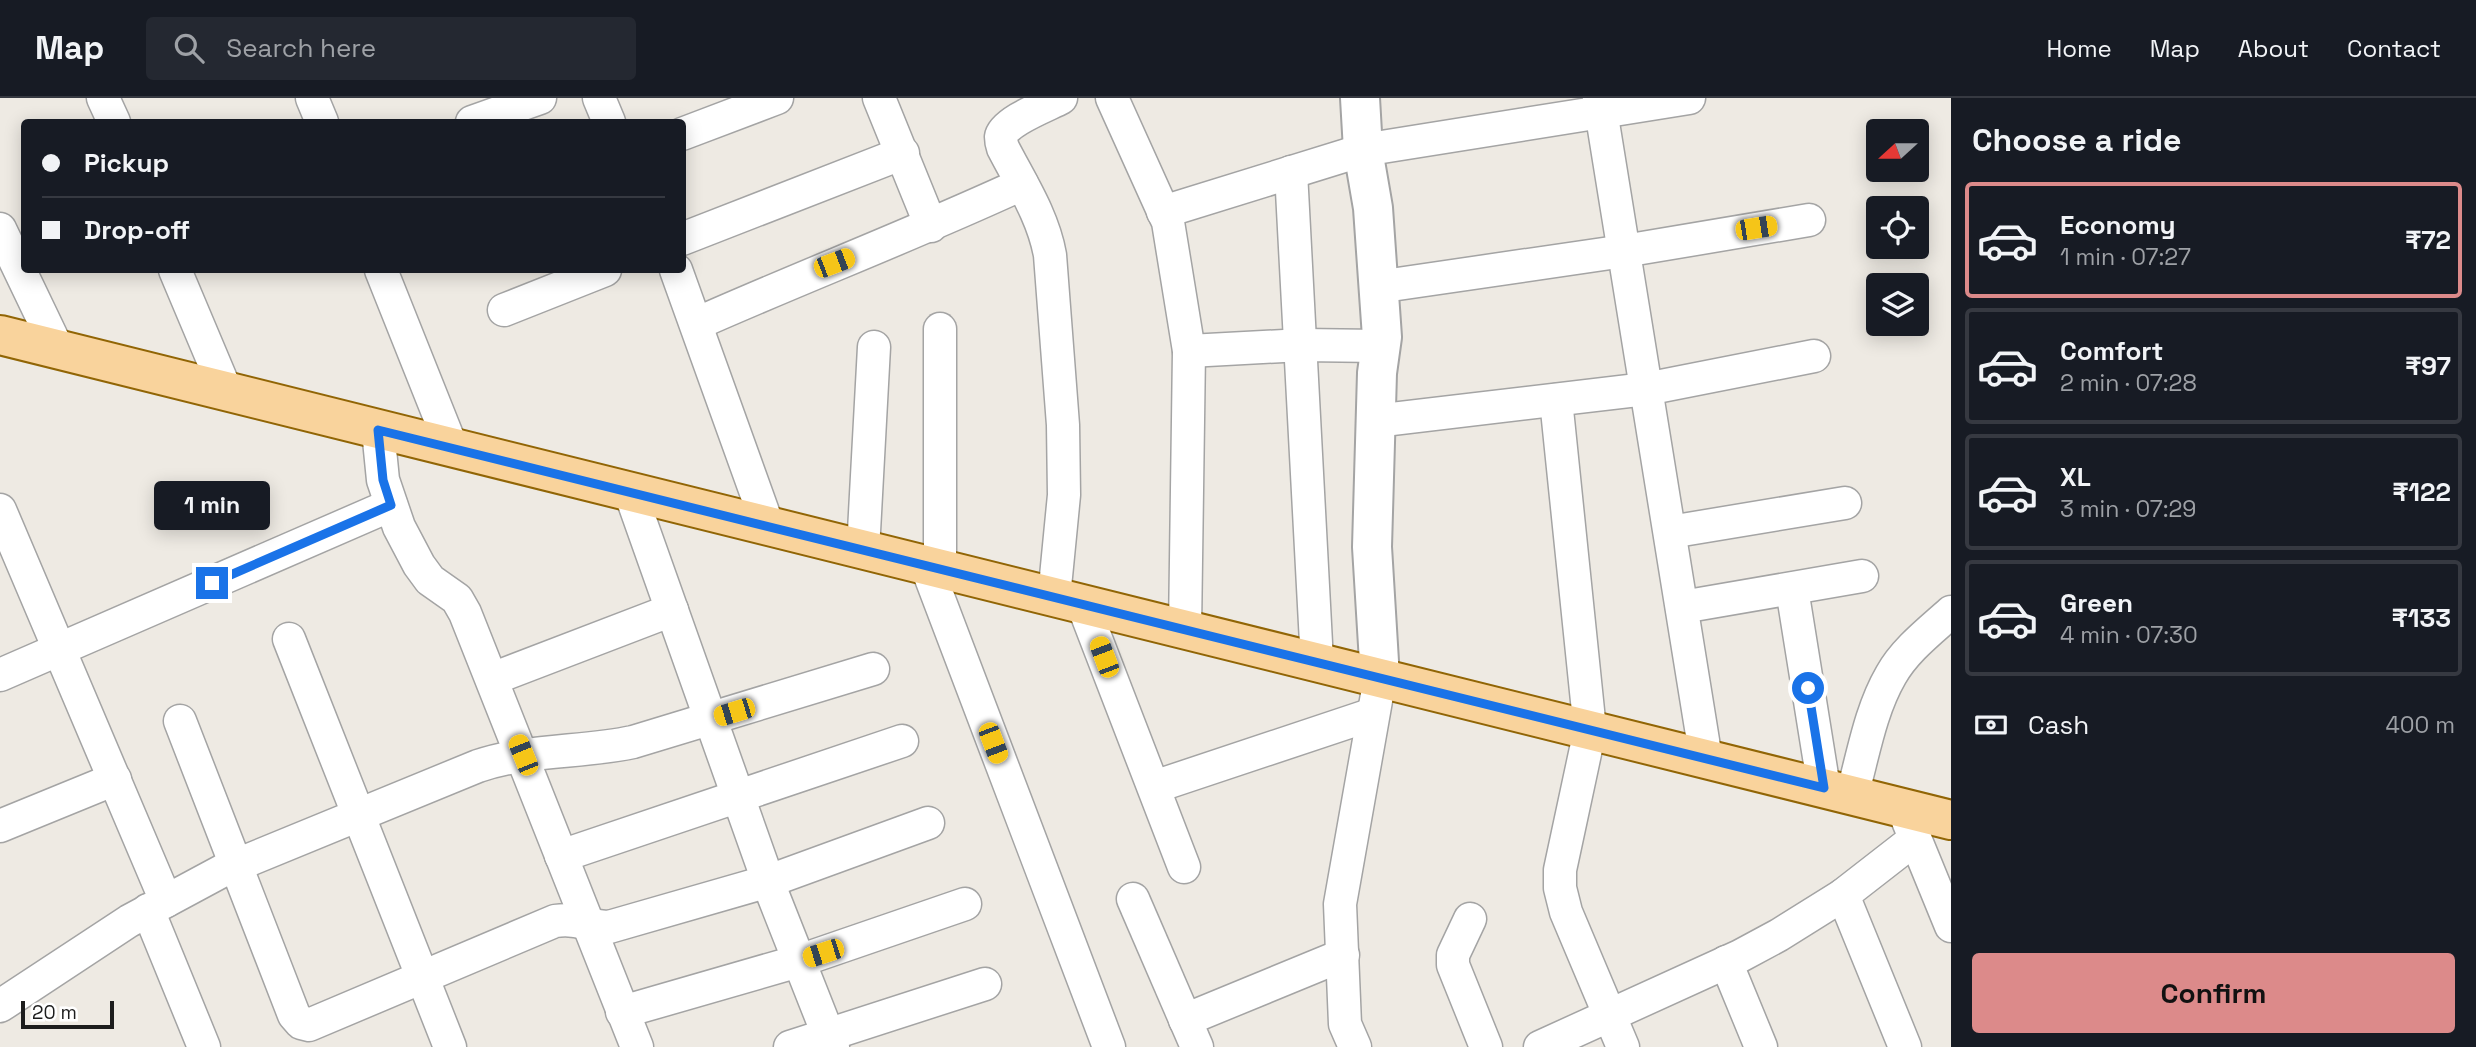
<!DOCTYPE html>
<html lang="en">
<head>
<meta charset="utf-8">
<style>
	:root { --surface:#171b24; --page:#242831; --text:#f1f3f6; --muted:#9ea1a6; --line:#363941; --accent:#dc8a8a }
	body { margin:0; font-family:"Space Grotesk",sans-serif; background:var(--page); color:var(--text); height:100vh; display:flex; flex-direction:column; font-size:26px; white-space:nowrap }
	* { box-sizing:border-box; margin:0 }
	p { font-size:23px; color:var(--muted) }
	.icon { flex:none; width:38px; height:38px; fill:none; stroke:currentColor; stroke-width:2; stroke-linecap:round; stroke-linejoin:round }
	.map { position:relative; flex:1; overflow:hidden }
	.drawer { display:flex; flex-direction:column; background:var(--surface); width:525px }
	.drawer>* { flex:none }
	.hud { position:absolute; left:21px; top:21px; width:665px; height:154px; border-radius:7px; box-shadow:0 4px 18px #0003; display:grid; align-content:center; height:154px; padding:0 21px; background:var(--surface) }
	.needle { width:46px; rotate:249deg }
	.tools { position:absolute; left:1866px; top:21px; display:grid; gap:14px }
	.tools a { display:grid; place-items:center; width:63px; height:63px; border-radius:7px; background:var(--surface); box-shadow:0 4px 18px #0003; font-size:35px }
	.scale { position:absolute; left:21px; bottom:18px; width:93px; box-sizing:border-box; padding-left:7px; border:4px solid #1d1d1d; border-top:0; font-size:19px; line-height:24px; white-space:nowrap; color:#1d1d1d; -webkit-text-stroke:5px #fff; paint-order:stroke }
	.end { position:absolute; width:32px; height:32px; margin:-16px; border:9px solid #1a73e8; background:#fff; box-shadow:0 0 0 4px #fff }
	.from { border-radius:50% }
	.bubble { position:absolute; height:49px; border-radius:7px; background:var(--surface); box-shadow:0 4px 18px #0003; font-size:23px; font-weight:700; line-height:49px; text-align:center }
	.car { position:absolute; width:21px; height:42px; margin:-21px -10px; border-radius:9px; box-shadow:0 0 5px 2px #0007; background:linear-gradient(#f5c518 24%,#345 0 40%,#f5c518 0 76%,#345 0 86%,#f5c518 0) }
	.hud b { display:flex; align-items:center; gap:24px; height:66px; font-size:26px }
	.hud b+b { border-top:2px solid var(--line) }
	.hud i { width:18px; height:18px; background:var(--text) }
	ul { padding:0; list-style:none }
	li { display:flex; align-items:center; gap:21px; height:116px; margin:0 14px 10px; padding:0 7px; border:4px solid var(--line); border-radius:7px }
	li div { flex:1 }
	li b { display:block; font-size:26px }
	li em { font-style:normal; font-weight:700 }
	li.on { border-color:var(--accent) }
	li>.icon { width:63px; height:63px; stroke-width:1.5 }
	h2 { padding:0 21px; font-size:32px; line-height:84px }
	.pay { display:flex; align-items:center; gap:18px; height:77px; padding:0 21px; font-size:26px }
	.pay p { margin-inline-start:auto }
	.cta { display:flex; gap:14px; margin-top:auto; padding:14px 21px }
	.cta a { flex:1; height:80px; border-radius:7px; background:var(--accent); color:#111; font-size:28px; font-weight:700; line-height:80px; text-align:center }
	header { display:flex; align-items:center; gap:42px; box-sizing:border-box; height:98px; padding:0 35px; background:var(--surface); border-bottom:2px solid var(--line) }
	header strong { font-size:33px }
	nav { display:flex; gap:38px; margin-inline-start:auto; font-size:24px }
	.search { width:490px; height:63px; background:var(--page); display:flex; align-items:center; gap:18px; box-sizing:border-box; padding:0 24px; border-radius:7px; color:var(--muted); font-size:26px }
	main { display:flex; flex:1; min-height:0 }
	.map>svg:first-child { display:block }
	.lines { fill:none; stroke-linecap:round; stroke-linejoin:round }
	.minor-casing { stroke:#a4a4a4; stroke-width:35 }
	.tertiary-casing { stroke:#a4a4a4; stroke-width:42 }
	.primary-casing { stroke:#916505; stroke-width:42 }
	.minor { stroke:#fff; stroke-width:32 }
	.tertiary { stroke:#fff; stroke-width:38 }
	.primary { stroke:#f9d39c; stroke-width:38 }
	.route { stroke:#1a73e8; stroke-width:9 }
</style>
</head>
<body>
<header>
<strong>Map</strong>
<div class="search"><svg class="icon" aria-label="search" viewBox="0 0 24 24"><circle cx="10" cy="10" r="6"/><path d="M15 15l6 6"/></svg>Search here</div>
<nav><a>Home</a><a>Map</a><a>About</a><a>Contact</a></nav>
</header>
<main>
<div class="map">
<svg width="1951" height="949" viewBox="0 0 1951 949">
	<rect width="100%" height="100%" fill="#eeeae3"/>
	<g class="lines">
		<g class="minor-casing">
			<g id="minor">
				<polyline points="103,0 114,24"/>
				<polyline points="312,0 322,24"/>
				<polyline points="599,0 609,24"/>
				<polyline points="879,0 931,128"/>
				<polyline points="1112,0 1168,124 1189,253 1185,532"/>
				<polyline points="1599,0 1706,661"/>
				<polyline points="472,24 540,0"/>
				<polyline points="682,36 777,0"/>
				<polyline points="1291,74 1317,564"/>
				<polyline points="1163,114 1363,52 1689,0"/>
				<polyline points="0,131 58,252"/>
				<polyline points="682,141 903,55"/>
				<polyline points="175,172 226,293"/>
				<polyline points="381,172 452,350"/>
				<polyline points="676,172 768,428"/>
				<polyline points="1377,189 1624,153 1809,122"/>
				<polyline points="504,212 605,172"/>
				<path d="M696 226C804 178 914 136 1022 86"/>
				<polyline points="940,231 940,471"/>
				<polyline points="1189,253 1302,247 1380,248"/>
				<polyline points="1556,302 1590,632 1560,772 1560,790 1566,814 1623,949"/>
				<polyline points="1375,323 1646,291 1814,258"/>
				<polyline points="378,332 383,382 399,429 419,467 430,482 457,501 465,515 637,949"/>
				<polyline points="630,394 773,797 833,949"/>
				<polyline points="0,412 166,803"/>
				<polyline points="1670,434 1845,405"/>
				<polyline points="863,452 874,249"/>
				<polyline points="926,467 1109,949"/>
				<polyline points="1792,491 1824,690"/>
				<path d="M1054 499 1064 397 1063 327 1050 157C1043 118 1021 85 1003 50 1002 47 1001 43 1001 39 1003 24 1048 7 1061 0"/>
				<polyline points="1083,507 1184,769"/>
				<polyline points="1682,509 1862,478"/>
				<polyline points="289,541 450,949"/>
				<polyline points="0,577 391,407"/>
				<polyline points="492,581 672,512"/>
				<path d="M180 623 294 917 301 925 309 927 555 823C579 820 587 828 609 829L769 783 928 725"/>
				<polyline points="1154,689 1373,616"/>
				<path d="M1852 697C1863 658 1870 613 1891 577 1905 552 1930 533 1951 514"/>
				<polyline points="1908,723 1951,828"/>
				<polyline points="0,728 115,681"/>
				<polyline points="561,758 902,643"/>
				<polyline points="1843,797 1905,949"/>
				<polyline points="1133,801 1197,949"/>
				<polyline points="148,812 204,949"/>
				<polyline points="1470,821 1453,857 1453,867 1486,949"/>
				<polyline points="1726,864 1761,949"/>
				<path d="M0 908 129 823 222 773 478 668C528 651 582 655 633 644L873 571"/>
				<polyline points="622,914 799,863 965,806"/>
				<polyline points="1185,922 1343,857"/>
				<polyline points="790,949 985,886"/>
				<polyline points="1355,949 1345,926 1340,806 1380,580"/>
				<polyline points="1540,949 1740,858 1779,837 1843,797 1915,741"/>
			</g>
		</g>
		<g class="tertiary-casing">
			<polyline id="tertiary" points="1360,0 1363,52 1373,110 1382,239 1377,275 1372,449 1380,580"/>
		</g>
		<g class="primary-casing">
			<polyline id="primary" points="0,237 1951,722"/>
		</g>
		<use href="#minor" class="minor"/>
		<use href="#tertiary" class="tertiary"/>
		<use href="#primary" class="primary"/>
	</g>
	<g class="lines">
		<polyline class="route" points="212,485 391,407 383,382 378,332 1824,690 1808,590"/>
	</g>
</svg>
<div class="tools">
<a><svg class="needle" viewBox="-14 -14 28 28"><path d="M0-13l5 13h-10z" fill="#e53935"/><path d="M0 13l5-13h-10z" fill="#9ea1a6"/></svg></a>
<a><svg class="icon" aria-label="locate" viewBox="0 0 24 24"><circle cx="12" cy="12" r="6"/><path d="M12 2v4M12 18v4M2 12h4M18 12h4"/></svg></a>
<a><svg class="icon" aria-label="layers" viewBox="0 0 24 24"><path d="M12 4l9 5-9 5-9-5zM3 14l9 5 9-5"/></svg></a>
</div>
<div class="scale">20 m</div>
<i class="end from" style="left:1808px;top:590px"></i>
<i class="end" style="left:212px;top:485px"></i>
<div class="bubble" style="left:154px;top:383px;width:116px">1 min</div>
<i class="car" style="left:1756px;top:130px;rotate:81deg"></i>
<i class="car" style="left:834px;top:165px;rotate:69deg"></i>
<i class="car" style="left:1104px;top:559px;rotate:339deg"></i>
<i class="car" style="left:734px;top:614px;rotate:253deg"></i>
<i class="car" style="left:993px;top:645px;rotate:159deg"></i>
<i class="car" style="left:523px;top:657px;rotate:338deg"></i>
<i class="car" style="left:823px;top:855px;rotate:252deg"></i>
<div class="hud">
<b><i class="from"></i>Pickup</b>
<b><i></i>Drop-off</b>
</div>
</div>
<section class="drawer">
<h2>Choose a ride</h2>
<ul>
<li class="on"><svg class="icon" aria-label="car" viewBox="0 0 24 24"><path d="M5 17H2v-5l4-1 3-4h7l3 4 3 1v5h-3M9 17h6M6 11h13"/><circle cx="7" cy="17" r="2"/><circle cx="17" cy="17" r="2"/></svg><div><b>Economy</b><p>1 min · 07:27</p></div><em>₹72</em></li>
<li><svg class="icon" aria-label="car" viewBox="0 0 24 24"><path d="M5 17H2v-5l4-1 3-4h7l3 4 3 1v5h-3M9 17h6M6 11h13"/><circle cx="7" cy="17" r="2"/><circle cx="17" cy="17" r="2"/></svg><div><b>Comfort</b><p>2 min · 07:28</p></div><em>₹97</em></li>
<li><svg class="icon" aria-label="car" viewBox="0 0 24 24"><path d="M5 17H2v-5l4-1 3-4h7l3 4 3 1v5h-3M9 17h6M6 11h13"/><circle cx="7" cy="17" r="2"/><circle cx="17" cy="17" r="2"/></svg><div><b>XL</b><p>3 min · 07:29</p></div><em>₹122</em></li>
<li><svg class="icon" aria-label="car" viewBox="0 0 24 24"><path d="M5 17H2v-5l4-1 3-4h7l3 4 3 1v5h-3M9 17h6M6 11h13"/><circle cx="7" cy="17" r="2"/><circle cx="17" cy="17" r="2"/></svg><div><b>Green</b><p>4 min · 07:30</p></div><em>₹133</em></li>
</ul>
<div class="pay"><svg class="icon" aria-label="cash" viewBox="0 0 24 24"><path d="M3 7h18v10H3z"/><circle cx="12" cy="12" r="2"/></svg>Cash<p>400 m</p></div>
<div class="cta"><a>Confirm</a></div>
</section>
</main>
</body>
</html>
